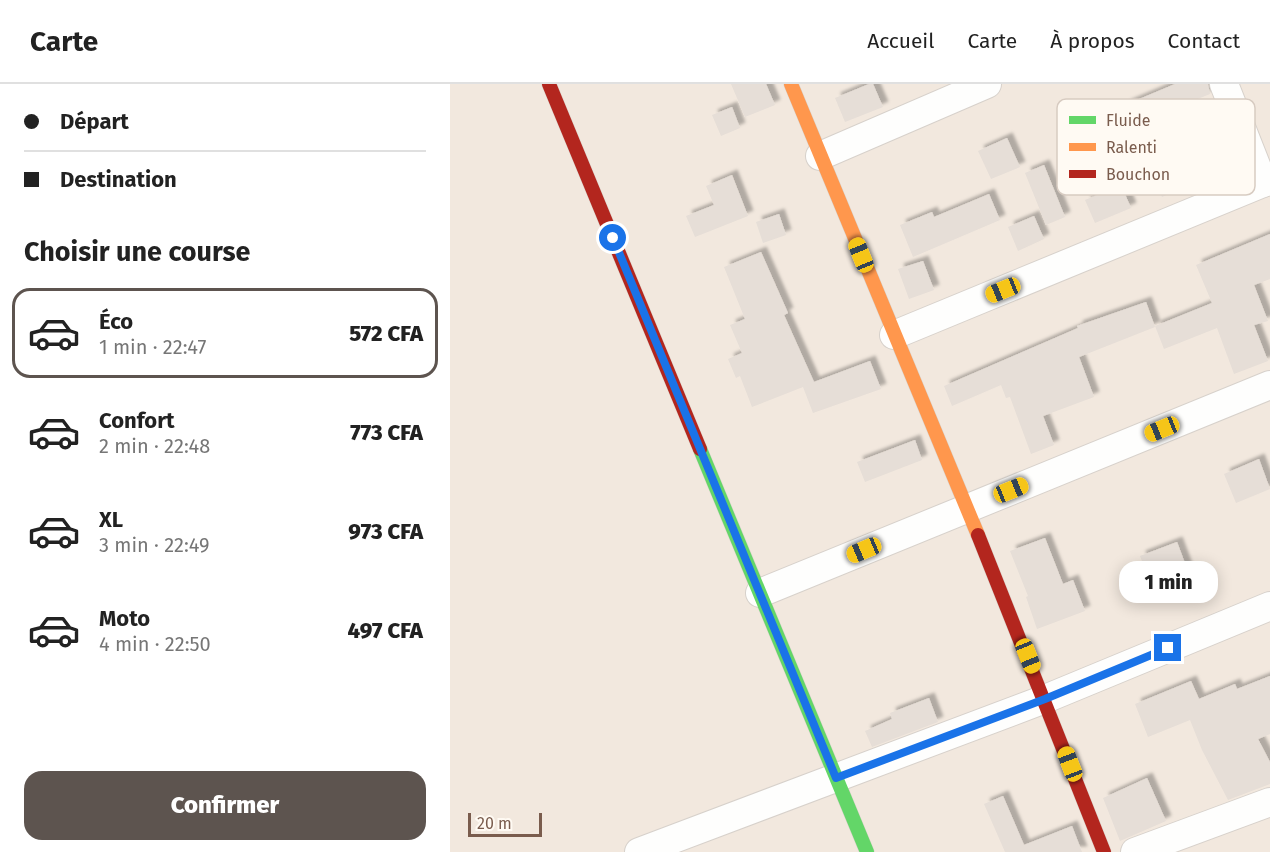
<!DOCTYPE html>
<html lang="fr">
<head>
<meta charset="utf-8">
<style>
	:root { --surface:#fff; --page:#f6f6f6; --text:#222; --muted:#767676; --line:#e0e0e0; --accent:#5d544f }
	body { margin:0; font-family:"Fira Sans",sans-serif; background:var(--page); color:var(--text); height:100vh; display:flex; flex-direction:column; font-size:22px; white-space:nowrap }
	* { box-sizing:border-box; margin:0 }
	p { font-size:20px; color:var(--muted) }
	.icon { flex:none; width:33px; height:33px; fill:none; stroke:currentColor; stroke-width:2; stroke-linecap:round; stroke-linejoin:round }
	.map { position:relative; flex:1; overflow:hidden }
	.panel { display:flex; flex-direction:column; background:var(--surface); width:450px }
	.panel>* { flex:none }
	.banner { display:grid; align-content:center; height:132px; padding:0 24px; background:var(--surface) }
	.scale { position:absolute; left:18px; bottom:15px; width:74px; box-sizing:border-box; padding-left:6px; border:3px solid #7a5c4d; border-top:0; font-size:16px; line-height:21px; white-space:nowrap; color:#7a5c4d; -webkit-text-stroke:4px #fffaf3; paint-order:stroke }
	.end { position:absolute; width:27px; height:27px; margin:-14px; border:8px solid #1a73e8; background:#fff; box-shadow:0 0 0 3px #fff }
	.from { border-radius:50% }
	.bubble { position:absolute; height:42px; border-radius:18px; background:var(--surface); box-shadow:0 3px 15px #0003; font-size:20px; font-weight:800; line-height:42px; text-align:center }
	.car { position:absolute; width:18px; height:36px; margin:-18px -9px; border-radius:8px; box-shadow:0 0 4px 2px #0007; background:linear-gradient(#f5c518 24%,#345 0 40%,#f5c518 0 76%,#345 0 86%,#f5c518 0) }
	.banner b { display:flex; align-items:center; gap:21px; height:57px; font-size:22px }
	.banner b+b { border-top:2px solid var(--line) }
	.banner i { width:15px; height:15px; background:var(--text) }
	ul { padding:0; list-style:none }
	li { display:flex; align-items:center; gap:18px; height:90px; margin:0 12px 9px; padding:0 12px; border:3px solid transparent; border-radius:18px }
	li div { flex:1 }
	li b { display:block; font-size:22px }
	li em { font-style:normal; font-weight:800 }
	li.selected { border-color:var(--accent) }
	li>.icon { width:54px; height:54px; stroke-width:1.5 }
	h2 { padding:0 24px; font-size:27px; line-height:72px }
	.primary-button { display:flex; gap:12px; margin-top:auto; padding:12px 24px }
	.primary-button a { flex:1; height:69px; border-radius:18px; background:var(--accent); color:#fff; font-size:24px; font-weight:800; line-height:69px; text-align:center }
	header { display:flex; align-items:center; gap:36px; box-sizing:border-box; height:84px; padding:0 30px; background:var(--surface); border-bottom:2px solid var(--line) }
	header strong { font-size:28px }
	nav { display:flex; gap:33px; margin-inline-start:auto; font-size:21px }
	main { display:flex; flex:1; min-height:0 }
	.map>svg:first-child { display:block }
	.residential { fill:#f2e8de }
	.building { fill:#e6ded7; filter:url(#shadow) }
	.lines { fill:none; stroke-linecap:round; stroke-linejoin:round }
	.street-casing { stroke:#d7d1cb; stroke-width:30 }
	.fast-casing { stroke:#d9d2cb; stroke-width:15 }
	.slow-casing { stroke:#d9d2cb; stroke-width:15 }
	.jam-casing { stroke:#d9d2cb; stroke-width:15 }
	.street { stroke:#fefefd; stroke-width:28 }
	.fast { stroke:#63d668; stroke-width:14 }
	.slow { stroke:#ff974d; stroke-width:14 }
	.jam { stroke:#b3261e; stroke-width:14 }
	.route { stroke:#1a73e8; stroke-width:8 }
	.key { fill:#fffaf3; stroke:#d7cbc1; stroke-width:1.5 }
	.key-label { font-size:16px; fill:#7a5c4d }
</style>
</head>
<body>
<header>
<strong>Carte</strong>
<nav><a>Accueil</a><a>Carte</a><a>À propos</a><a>Contact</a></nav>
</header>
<main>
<section class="panel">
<div class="banner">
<b><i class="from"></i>Départ</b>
<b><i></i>Destination</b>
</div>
<h2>Choisir une course</h2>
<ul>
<li class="selected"><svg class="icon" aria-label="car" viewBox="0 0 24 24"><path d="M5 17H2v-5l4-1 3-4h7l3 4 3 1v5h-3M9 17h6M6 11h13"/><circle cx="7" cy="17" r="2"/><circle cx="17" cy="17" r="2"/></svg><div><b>Éco</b><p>1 min · 22:47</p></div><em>572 CFA</em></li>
<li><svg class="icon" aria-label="car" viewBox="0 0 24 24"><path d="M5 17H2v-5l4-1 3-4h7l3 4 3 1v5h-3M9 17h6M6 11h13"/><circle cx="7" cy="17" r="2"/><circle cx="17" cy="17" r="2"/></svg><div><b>Confort</b><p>2 min · 22:48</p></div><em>773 CFA</em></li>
<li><svg class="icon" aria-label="car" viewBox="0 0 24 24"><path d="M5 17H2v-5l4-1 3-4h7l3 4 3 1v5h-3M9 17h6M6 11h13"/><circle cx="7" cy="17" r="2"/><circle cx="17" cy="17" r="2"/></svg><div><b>XL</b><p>3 min · 22:49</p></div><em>973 CFA</em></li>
<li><svg class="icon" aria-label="car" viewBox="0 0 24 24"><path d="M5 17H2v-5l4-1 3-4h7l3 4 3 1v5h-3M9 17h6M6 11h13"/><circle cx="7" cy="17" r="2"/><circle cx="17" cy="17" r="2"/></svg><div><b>Moto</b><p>4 min · 22:50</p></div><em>497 CFA</em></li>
</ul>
<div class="primary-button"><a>Confirmer</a></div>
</section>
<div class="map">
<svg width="820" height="768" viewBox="0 0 820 768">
	<defs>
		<filter id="shadow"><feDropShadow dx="5.5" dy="-5.5" stdDeviation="1.5" flood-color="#0004"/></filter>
	</defs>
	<rect width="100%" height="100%" fill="#f9f5f0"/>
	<rect class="residential" x="0" y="0" width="820" height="768"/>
	<g class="building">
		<polygon points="281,0 316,0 325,21 295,33"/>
		<polygon points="419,0 423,0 433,23 395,38 385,14"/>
		<polygon points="725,0 758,0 760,10 710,30 711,32 705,35 721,74 776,51 788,79 712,113 675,21"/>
		<polygon points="282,23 290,44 271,52 262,31"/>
		<polygon points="557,54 570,83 541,95 528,67"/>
		<polygon points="594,81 615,133 596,141 575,89"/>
		<polygon points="282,91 298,132 245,153 236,132 264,121 256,102"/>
		<polygon points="671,101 681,124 645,139 635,116"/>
		<polygon points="539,110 550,136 463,173 450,141 482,128 484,133"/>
		<polygon points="329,130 336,151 313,159 306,138"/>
		<polygon points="584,132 594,155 568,167 558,143"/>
		<polygon points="820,150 820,195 804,201 818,237 804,241 818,277 784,290 767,244 714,265 705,242 762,219 746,181"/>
		<polygon points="311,168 338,229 334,231 364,298 420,277 431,305 363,329 353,303 302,323 290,292 286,294 278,275 292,269 280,241 295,235 274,183"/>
		<polygon points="473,177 484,206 459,215 448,185"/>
		<polygon points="696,218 705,243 629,273 644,313 593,332 604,361 581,370 560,313 556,314 551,301 502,322 494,302 628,244 627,242"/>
		<polygon points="465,356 472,376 415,398 407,378"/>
		<polygon points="809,375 820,405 786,419 774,390"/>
		<polygon points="595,454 613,500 623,496 635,527 587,545 576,513 578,512 560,467"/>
		<polygon points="727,458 742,498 705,512 690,472"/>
		<polygon points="820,592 820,650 808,655 820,678 820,700 778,716 752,666 740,636 698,653 685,620 741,597 749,615 785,600 787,605"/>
		<polygon points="479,614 488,638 422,663 415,647 442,635 440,629"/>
		<polygon points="697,694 716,737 670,757 653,714"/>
		<polygon points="553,712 574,761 622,742 632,768 555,768 534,720"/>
	</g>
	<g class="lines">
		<g class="street-casing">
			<g id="street">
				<polyline points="774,0 813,99"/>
				<polyline points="370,72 537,0"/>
				<polyline points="444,251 820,96"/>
				<polyline points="310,509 820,301"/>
				<polyline points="189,768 595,615 820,522"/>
				<polyline points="685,768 820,718"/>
			</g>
		</g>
		<g class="fast-casing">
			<polyline id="fast" points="250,365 417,768"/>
		</g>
		<g class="slow-casing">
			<polyline id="slow" points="341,0 528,451"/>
		</g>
		<g class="jam-casing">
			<g id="jam">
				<polyline points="99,0 250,365"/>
				<polyline points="528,451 654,768"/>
			</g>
		</g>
		<use href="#street" class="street"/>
		<use href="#fast" class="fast"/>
		<use href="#slow" class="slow"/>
		<use href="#jam" class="jam"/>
	</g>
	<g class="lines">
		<polyline class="route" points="163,154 386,694 595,615 718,564"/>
	</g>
	<rect x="607" y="15" width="198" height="96" rx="9" class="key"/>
	<rect x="619" y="32" width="27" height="8" fill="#63d668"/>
	<rect x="619" y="59" width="27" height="8" fill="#ff974d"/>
	<rect x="619" y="86" width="27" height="8" fill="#b3261e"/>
	<g class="key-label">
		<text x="656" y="42">Fluide</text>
		<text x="656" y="69">Ralenti</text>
		<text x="656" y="96">Bouchon</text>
	</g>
</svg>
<div class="scale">20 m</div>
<i class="end from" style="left:163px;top:154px"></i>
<i class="end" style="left:718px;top:564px"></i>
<div class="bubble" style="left:669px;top:477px;width:99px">1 min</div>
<i class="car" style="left:411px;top:171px;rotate:338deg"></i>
<i class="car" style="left:553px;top:206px;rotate:248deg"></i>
<i class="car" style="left:712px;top:345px;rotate:248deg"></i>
<i class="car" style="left:561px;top:406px;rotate:68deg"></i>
<i class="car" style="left:414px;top:466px;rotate:247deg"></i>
<i class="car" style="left:578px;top:572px;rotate:158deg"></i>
<i class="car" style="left:620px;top:680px;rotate:339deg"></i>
</div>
</main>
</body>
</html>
